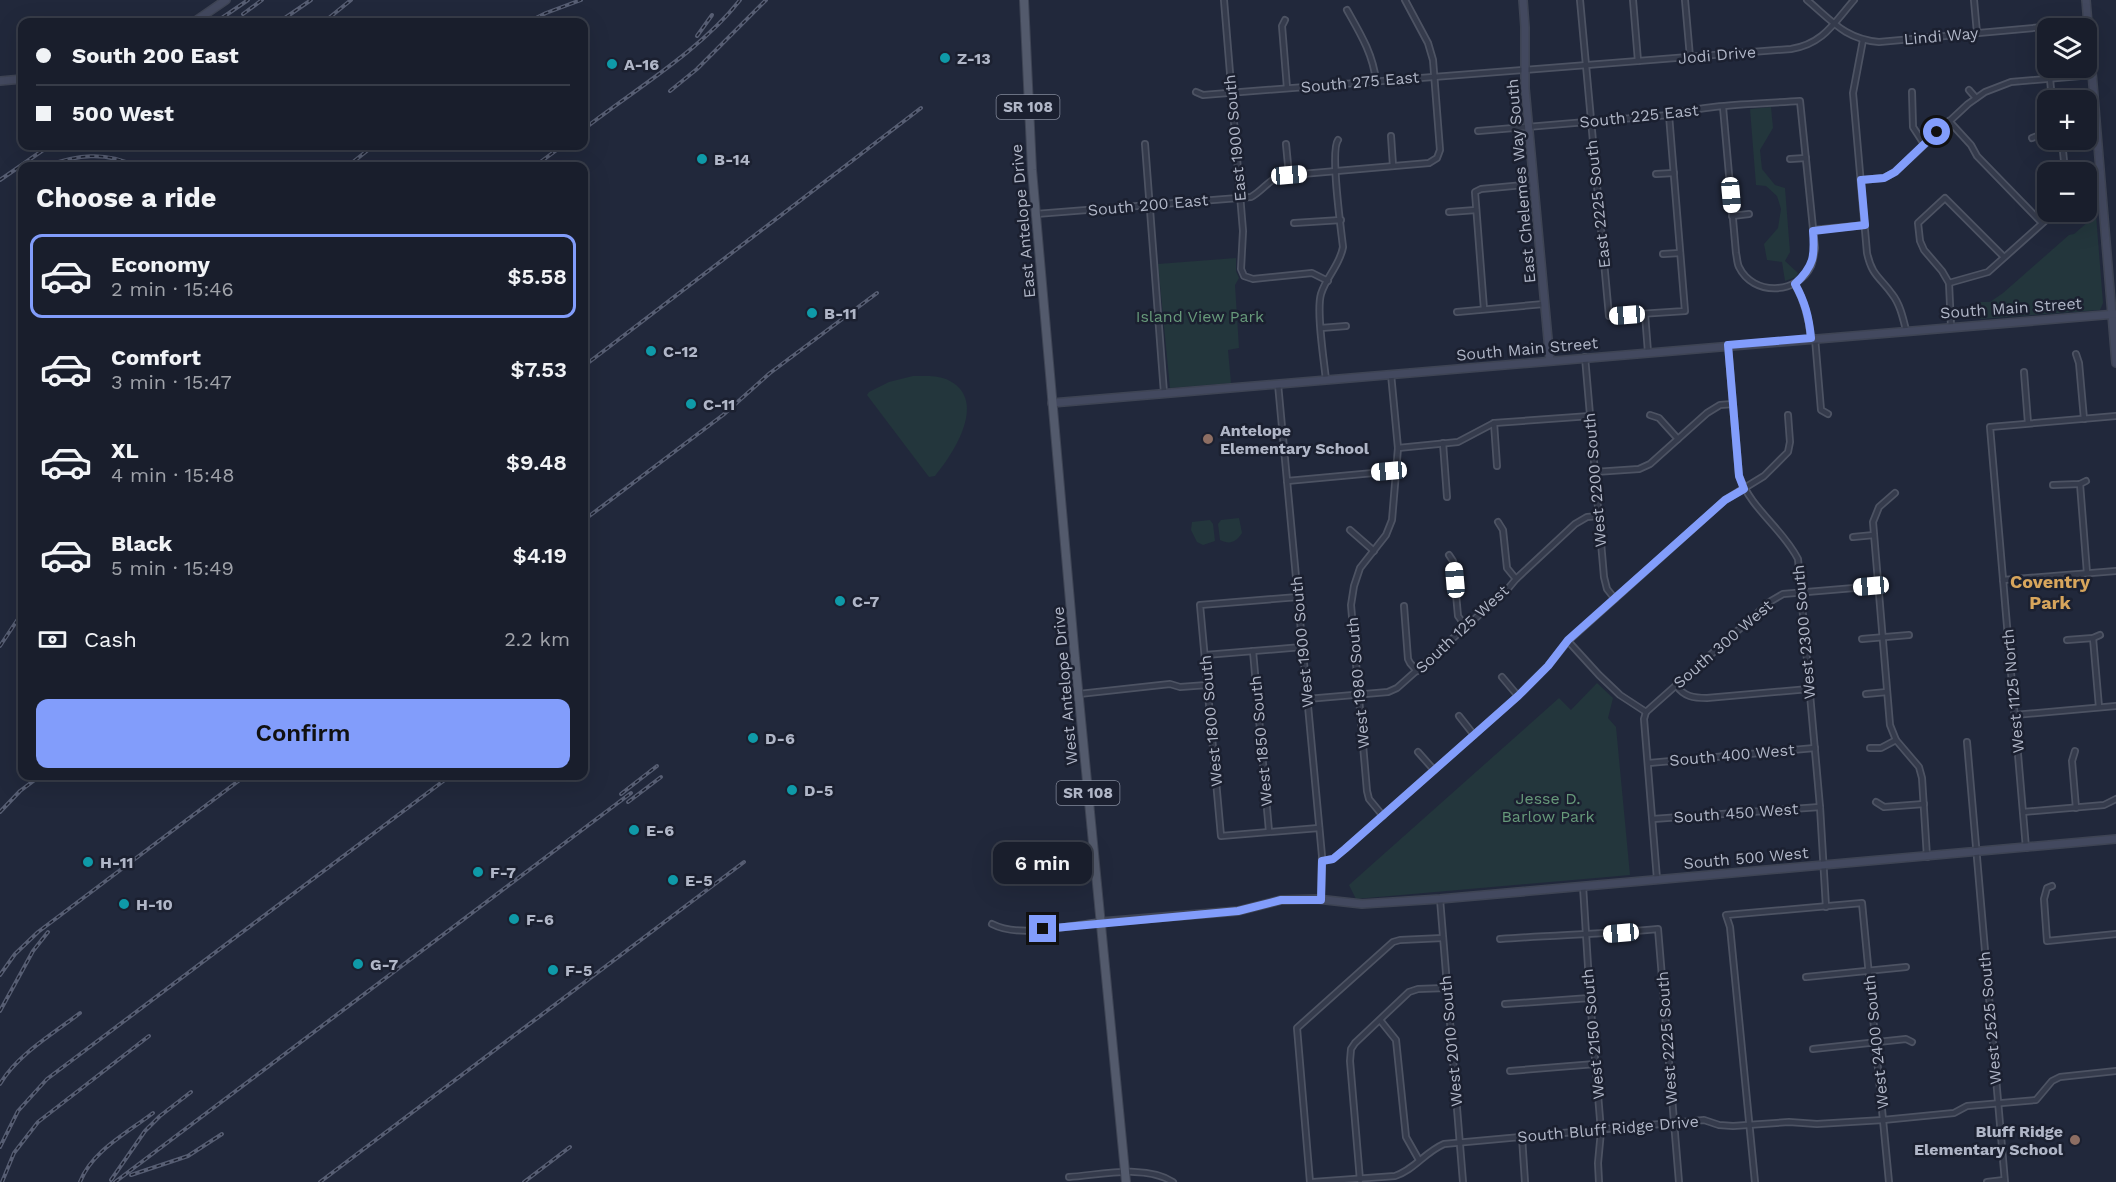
<!DOCTYPE html>
<html lang="en">
<head>
<meta charset="utf-8">
<style>
	:root { --surface:#191e2c; --page:#222734; --text:#f1f3f6; --muted:#9fa2a9; --line:#373c48; --accent:#829dfb }
	body { margin:0; font-family:"Work Sans",sans-serif; background:var(--page); color:var(--text); height:100vh; display:flex; flex-direction:column; font-size:22px; white-space:nowrap }
	* { box-sizing:border-box; margin:0 }
	p { font-size:20px; color:var(--muted) }
	.icon { flex:none; width:33px; height:33px; fill:none; stroke:currentColor; stroke-width:2; stroke-linecap:round; stroke-linejoin:round }
	.map { position:relative; flex:1; overflow:hidden }
	.details { position:absolute; left:18px; top:162px; width:570px; height:618px; display:flex; flex-direction:column; background:var(--surface); border-radius:12px; box-shadow:0 6px 24px #0002,0 0 0 2px var(--line) }
	.details>* { flex:none }
	.banner { position:absolute; left:18px; top:18px; width:570px; height:132px; border-radius:12px; box-shadow:0 6px 24px #0002,0 0 0 2px var(--line); display:grid; align-content:center; height:132px; padding:0 18px; background:var(--surface) }
	.tools { position:absolute; left:2037px; top:18px; display:grid; gap:12px }
	.tools a { display:grid; place-items:center; width:60px; height:60px; border-radius:12px; background:var(--surface); box-shadow:0 6px 24px #0002,0 0 0 2px var(--line); font-size:30px }
	.end { position:absolute; width:27px; height:27px; margin:-14px; border:8px solid #829dfb; background:#111; box-shadow:0 0 0 3px #111 }
	.from { border-radius:50% }
	.bubble { position:absolute; height:42px; border-radius:12px; background:var(--surface); box-shadow:0 6px 24px #0002,0 0 0 2px var(--line); font-size:20px; font-weight:600; line-height:42px; text-align:center }
	.car { position:absolute; width:18px; height:36px; margin:-18px -9px; border-radius:8px; box-shadow:0 0 4px 2px #0007; background:linear-gradient(#fff 24%,#345 0 40%,#fff 0 76%,#345 0 86%,#fff 0) }
	.banner b { display:flex; align-items:center; gap:21px; height:57px; font-size:22px }
	.banner b+b { border-top:2px solid var(--line) }
	.banner i { width:15px; height:15px; background:var(--text) }
	ul { padding:0; list-style:none }
	li { display:flex; align-items:center; gap:18px; height:84px; margin:0 12px 9px; padding:0 6px; border:3px solid transparent; border-radius:12px }
	li div { flex:1 }
	li b { display:block; font-size:22px }
	li em { font-style:normal; font-weight:600 }
	li.on { border-color:var(--accent) }
	li>.icon { width:54px; height:54px; stroke-width:1.5 }
	h2 { padding:0 18px; font-size:27px; line-height:72px }
	.pay { display:flex; align-items:center; gap:15px; height:66px; padding:0 18px; font-size:22px }
	.pay p { margin-inline-start:auto }
	.action { display:flex; gap:12px; margin-top:auto; padding:12px 18px }
	.action a { flex:1; height:69px; border-radius:12px; background:var(--accent); color:#111; font-size:24px; font-weight:600; line-height:69px; text-align:center }
	.map>svg:first-child { display:block }
	.green { fill:#23363c }
	.lines { fill:none; stroke-linecap:round; stroke-linejoin:round }
	.street-casing { stroke:#4d5363; stroke-width:8 }
	.secondary-casing { stroke:#3e4454; stroke-width:10 }
	.primary-casing { stroke:#3e4454; stroke-width:10 }
	.street { stroke:#353b4c; stroke-width:4.5 }
	.secondary { stroke:#43495f; stroke-width:7 }
	.primary { stroke:#535a6c; stroke-width:8 }
	.rail-casing { stroke:#575e73; stroke-width:4 }
	.rail { stroke:#1b2030; stroke-width:1.5; stroke-dasharray:4.5; stroke-linecap:butt }
	.route { stroke:#829dfb; stroke-width:8 }
	.culture-dot { fill:#0f9aa8; stroke:#1b2030; stroke-width:2 }
	.education-dot { fill:#8d6e63; stroke:#1b2030; stroke-width:2 }
	.labels { text-anchor:middle; dominant-baseline:central; stroke-width:5; stroke-linejoin:round; paint-order:stroke }
	.shield { fill:#1b2030; stroke:#83899a; stroke-width:1.5 }
	.shield-label { font-size:15px; font-weight:bold; fill:#b0b6c7 }
	.street-label { font-size:16px; fill:#b0b6c7; stroke:#1b2030 }
	.poi-label { font-size:16px; font-weight:bold; fill:#b0b6c7; stroke:#1b2030; text-anchor:start }
	.park-label { font-size:16px; fill:#67997a; stroke:#1b2030 }
	.neighbourhood-label { font-size:18px; font-weight:bold; fill:#d7a55c; stroke:#1b2030 }
</style>
</head>
<body>
<div class="map">
<svg width="2116" height="1182" viewBox="0 0 2116 1182">
	<rect width="100%" height="100%" fill="#21283b"/>
	<g class="green">
		<polygon points="1771,107 1773,128 1760,150 1762,169 1775,185 1785,188 1790,252 1785,261 1798,273 1796,277 1785,281 1782,262 1767,260 1764,244 1778,228 1781,209 1777,196 1766,186 1756,185 1750,109"/>
		<polygon points="2096,215 2103,303 2100,310 1980,319 1979,302 1990,302 2003,293 2069,235 2074,234"/>
		<polygon points="1236,258 1236,271 1239,278 1235,285 1239,348 1228,350 1231,383 1170,388 1158,264"/>
		<path d="M913 376C923 376 936 375 946 379 990 398 954 453 935 476L929 477 867 395 869 392 889 382Z"/>
		<path d="M1239 518 1242 533C1236 542 1230 545 1220 540L1218 524 1221 520Z"/>
		<polygon points="1210,520 1213,524 1215,541 1203,545 1197,542 1191,530 1192,522"/>
		<polygon points="1597,683 1613,698 1608,718 1616,727 1630,875 1356,899 1349,885 1559,698 1571,710"/>
	</g>
	<g class="lines">
		<g class="street-casing">
			<g id="street">
				<polyline points="1224,0 1243,231 1241,269 1244,276 1253,279 1312,273 1328,281"/>
				<polyline points="1580,0 1609,316 1685,311 1669,115"/>
				<polyline points="1633,0 1638,61"/>
				<polyline points="1685,0 1690,57"/>
				<path d="M1807 0C1832 21 1845 39 1879 42L2088 23"/>
				<polyline points="1974,0 1977,33"/>
				<path d="M1347 10C1360 33 1373 54 1376 81"/>
				<polyline points="1285,20 1282,26 1287,88"/>
				<path d="M1863 40 1853 93 1867 253C1872 276 1880 277 1892 294 1900 304 1903 318 1906 330"/>
				<polyline points="2050,79 2052,100"/>
				<polyline points="1969,90 1976,98"/>
				<path d="M1196 92 1203 95 1791 49C1823 44 1834 23 1854 0"/>
				<polyline points="1912,92 1913,127 1924,144"/>
				<polyline points="1949,121 1971,145 1977,156 2042,223"/>
				<path d="M1478 131 1669 115C1711 104 1757 104 1800 101L1815 248C1814 254 1813 261 1811 266 1797 295 1753 296 1739 267 1737 263 1737 257 1736 253L1723 107"/>
				<polyline points="1391,136 1393,166"/>
				<polyline points="2032,138 2048,132"/>
				<polyline points="2062,140 2065,172"/>
				<polyline points="1145,144 1164,393"/>
				<polyline points="1286,144 1289,175"/>
				<polyline points="1790,159 1806,158"/>
				<polyline points="1656,174 1674,173"/>
				<polyline points="2086,174 2100,173"/>
				<polyline points="1861,180 1884,178 1895,172 1968,104 1985,92 2011,82 2092,75"/>
				<polyline points="1449,212 1476,210"/>
				<path d="M1036 214 1251 197C1262 191 1268 181 1279 176L1429 163 1437 158 1440 150 1433 60 1428 43 1405 0"/>
				<polyline points="1732,216 1749,214"/>
				<polyline points="1294,223 1341,220"/>
				<polyline points="1813,230 1865,225"/>
				<polyline points="1663,254 1680,253"/>
				<polyline points="1949,283 1988,272 2055,212"/>
				<path d="M1795 284C1805 302 1809 318 1811 338"/>
				<polyline points="1484,309 1475,192 1481,189 1534,184"/>
				<polyline points="1457,312 1544,304"/>
				<polyline points="1645,314 1648,352"/>
				<polyline points="1951,326 1949,283 1942,271 1924,250 1920,241 1918,223 1945,198 2004,257"/>
				<polyline points="1321,328 1346,326"/>
				<polyline points="1815,338 1821,410 1828,414"/>
				<path d="M1728 345 1739 476C1752 510 1782 528 1798 559L1820 807 1826 907"/>
				<polyline points="2076,354 2079,363 2084,419"/>
				<polyline points="1585,357 1604,577 1607,589 1615,599"/>
				<polyline points="2024,372 2028,423"/>
				<path d="M1326 380C1324 360 1316 311 1321 294 1326 277 1340 265 1343 247 1341 229 1330 151 1338 140"/>
				<polyline points="1278,384 1322,856 1321,900"/>
				<polyline points="1650,415 1659,418 1678,439"/>
				<polyline points="1494,423 1497,466"/>
				<polyline points="1443,443 1447,497"/>
				<polyline points="1398,448 1458,442 1494,423 1590,416"/>
				<polyline points="1595,472 1639,469 1650,464 1707,413 1720,405 1733,404"/>
				<polyline points="1287,481 1395,471"/>
				<polyline points="2080,484 2087,573"/>
				<polyline points="2053,485 2080,484 2086,481"/>
				<polyline points="1895,493 1879,507 1873,522 1890,725 1896,740 1919,767 1922,778 1927,857"/>
				<polyline points="1498,522 1503,530 1507,568 1516,579"/>
				<polyline points="1350,530 1374,551"/>
				<polyline points="1853,537 1874,535"/>
				<polyline points="1449,555 1453,561 1458,616 1466,627"/>
				<polyline points="2003,580 2116,571"/>
				<polyline points="1298,597 1200,605 1221,836 1319,828"/>
				<polyline points="1404,606 1408,659 1410,663 1417,671"/>
				<polyline points="2093,638 2099,707"/>
				<polyline points="1862,639 1909,635"/>
				<polyline points="2067,640 2093,638 2100,635"/>
				<polyline points="1568,641 1599,675 1620,695 1646,712"/>
				<polyline points="1253,651 1269,831"/>
				<polyline points="1205,655 1302,647"/>
				<polyline points="1502,677 1518,696"/>
				<path d="M1676 685C1684 697 1694 698 1707 698L1809 689"/>
				<polyline points="1079,694 1170,684 1180,687 1207,685"/>
				<polyline points="1866,694 1887,692"/>
				<polyline points="1307,699 1388,692 1397,688 1506,591 1516,579 1575,524 1587,517 1599,516"/>
				<polyline points="1646,712 1771,601 1783,594 1878,586"/>
				<polyline points="1646,712 1644,719 1657,879"/>
				<polyline points="2014,715 2116,706"/>
				<polyline points="1459,716 1474,735"/>
				<polyline points="1967,742 2005,1182"/>
				<polyline points="1870,748 1881,748 1896,740"/>
				<polyline points="2075,751 2072,761 2076,808"/>
				<polyline points="1418,752 1434,770"/>
				<polyline points="1649,763 1815,748"/>
				<polyline points="1876,802 1884,807 1924,804"/>
				<polyline points="2023,812 2104,805 2116,799"/>
				<polyline points="1383,816 1369,799 1367,791 1351,605 1354,586 1360,568 1386,535 1392,520 1398,448 1391,374"/>
				<polyline points="1653,819 1820,807"/>
				<polyline points="2026,848 1990,427 2116,416"/>
				<polyline points="1322,861 1333,859 1345,849 1518,696 1548,666 1568,641 1725,500 1764,476 1788,452 1790,442 1788,415"/>
				<polyline points="1583,886 1590,998 1601,1131 1598,1163 1599,1182"/>
				<polyline points="2052,886 2047,888 2044,899 2047,941 2116,934"/>
				<polyline points="1440,899 1463,1182"/>
				<path d="M992 924C1021 939 1068 925 1101 922"/>
				<path d="M1500 939C1553 935 1605 934 1658 929L1679 1182"/>
				<polyline points="1806,977 1906,967"/>
				<polyline points="1505,1004 1590,998"/>
				<polyline points="1380,1020 1396,1040 1406,1137 1419,1160"/>
				<polyline points="1813,1049 1906,1039 1912,1042"/>
				<polyline points="1510,1071 1595,1064"/>
				<polyline points="1522,1137 1525,1182"/>
				<path d="M1069 1177C1100 1175 1146 1164 1173 1182"/>
				<polyline points="1360,1180 1350,1061 1351,1049 1355,1043 1409,992 1418,989 1446,988"/>
				<polyline points="1310,1182 1297,1028 1393,942 1400,940 1443,938"/>
				<path d="M1313 1182 1395 1176C1414 1170 1425 1152 1444 1144L1704 1120 1719 1125 1733 1126 1789 1122 1817 1124 1883 1120 1954 1113 1967 1106 2036 1100 2052 1081 2060 1077 2116 1071"/>
				<polyline points="1755,1182 1730,927 1726,915 1862,903 1889,1182"/>
				<polyline points="1987,1182 2004,1180"/>
			</g>
		</g>
		<g class="secondary-casing">
			<g id="secondary">
				<polyline points="1523,0 1525,27 1525,88 1550,361"/>
				<polyline points="2086,0 2116,363"/>
				<polyline points="194,22 226,0"/>
				<polyline points="0,81 22,79"/>
				<polyline points="1052,403 2116,314"/>
				<polyline points="1101,922 1238,911 1281,900 1317,899 1362,904 1440,899 2116,839"/>
			</g>
		</g>
		<g class="primary-casing">
			<polyline id="primary" points="1024,0 1032,170 1075,658 1126,1182"/>
		</g>
		<use href="#street" class="street"/>
		<use href="#secondary" class="secondary"/>
		<use href="#primary" class="primary"/>
		<g class="rail-casing">
			<g id="rail">
				<polyline points="243,14 262,0"/>
				<polyline points="216,22 248,0"/>
				<polyline points="279,22 311,0"/>
				<polyline points="324,22 351,0"/>
				<polyline points="528,22 546,13 581,0"/>
				<polyline points="697,36 712,15"/>
				<polyline points="670,91 697,69 766,0"/>
				<path d="M584 129C634 90 701 50 740 0"/>
				<path d="M46 166C77 155 105 151 135 166"/>
				<polyline points="348,166 373,146"/>
				<polyline points="535,166 562,146"/>
				<polyline points="0,180 49,146"/>
				<polyline points="584,366 921,108"/>
				<polyline points="584,520 723,415 770,373 877,293"/>
				<polyline points="0,646 22,613"/>
				<polyline points="621,794 657,766"/>
				<polyline points="628,802 661,777"/>
				<polyline points="0,812 20,791 40,776"/>
				<polyline points="0,975 15,954 38,932 245,776"/>
				<polyline points="0,1011 33,951 48,932"/>
				<path d="M0 1084C18 1054 53 1034 80 1013"/>
				<polyline points="0,1147 18,1111 47,1079 450,776"/>
				<polyline points="131,1175 188,1156 222,1134"/>
				<polyline points="111,1180 145,1131 160,1116 191,1092"/>
				<polyline points="2,1182 14,1153 38,1122 149,1036"/>
				<path d="M80 1182C92 1151 127 1133 153 1113"/>
				<polyline points="115,1182 631,793"/>
				<polyline points="320,1182 744,862"/>
				<polyline points="524,1182 570,1147"/>
			</g>
		</g>
		<use href="#rail" class="rail"/>
	</g>
	<g class="lines">
		<path class="route" d="M1043 929 1238 911 1281 900H1321L1322 861 1333 859 1345 849 1518 696 1548 666 1568 640 1725 500 1744 489 1739 476 1728 345 1811 338C1809 317 1805 302 1795 284 1814 266 1815 256 1813 231L1865 225 1861 180 1884 178 1895 172 1937 132"/>
	</g>
	<g class="culture-dot">
		<circle cx="945" cy="58" r="6"/>
		<circle cx="612" cy="64" r="6"/>
		<circle cx="702" cy="159" r="6"/>
		<circle cx="812" cy="313" r="6"/>
		<circle cx="651" cy="351" r="6"/>
		<circle cx="691" cy="404" r="6"/>
		<circle cx="840" cy="601" r="6"/>
		<circle cx="753" cy="738" r="6"/>
		<circle cx="792" cy="790" r="6"/>
		<circle cx="634" cy="830" r="6"/>
		<circle cx="88" cy="862" r="6"/>
		<circle cx="478" cy="872" r="6"/>
		<circle cx="673" cy="880" r="6"/>
		<circle cx="124" cy="904" r="6"/>
		<circle cx="514" cy="919" r="6"/>
		<circle cx="358" cy="964" r="6"/>
		<circle cx="553" cy="970" r="6"/>
	</g>
	<g class="education-dot">
		<circle cx="1208" cy="439" r="6"/>
		<circle cx="2075" cy="1140" r="6"/>
	</g>
	<g class="labels">
		<g class="shield">
			<rect x="996.5" y="95" width="63" height="24" rx="4.5"/>
			<rect x="1056.5" y="781" width="63" height="24" rx="4.5"/>
		</g>
		<g class="shield-label">
			<text x="1028" y="107">SR 108</text>
			<text x="1088" y="793">SR 108</text>
		</g>
		<g class="street-label">
			<text transform="translate(1941 36) rotate(-5)">Lindi Way</text>
			<text transform="translate(1717 55) rotate(-5)">Jodi Drive</text>
			<text transform="translate(1360 82) rotate(-5)">South 275 East</text>
			<text transform="translate(1639 116) rotate(-6)">South 225 East</text>
			<text transform="translate(1235 138) rotate(-95)">East 1900 South</text>
			<text transform="translate(1521 181) rotate(-95)">East Chelemes Way South</text>
			<text transform="translate(1598 204) rotate(-96)">East 2225 South</text>
			<text transform="translate(1148 205) rotate(-5)">South 200 East</text>
			<text transform="translate(1023 221) rotate(-95)">East Antelope Drive</text>
			<text transform="translate(2011 308) rotate(-4)">South Main Street</text>
			<text transform="translate(1527 349) rotate(-5)">South Main Street</text>
			<text transform="translate(1595 480) rotate(-95)">West 2200 South</text>
			<text transform="translate(1462 629) rotate(-43)">South 125 West</text>
			<text transform="translate(1804 632) rotate(-95)">West 2300 South</text>
			<text transform="translate(1302 642) rotate(-95)">West 1900 South</text>
			<text transform="translate(1723 644) rotate(-41)">South 300 West</text>
			<text transform="translate(1358 683) rotate(-95)">West 1980 South</text>
			<text transform="translate(1065 686) rotate(-95)">West Antelope Drive</text>
			<text transform="translate(2013 691) rotate(-95)">West 1125 North</text>
			<text transform="translate(1211 721) rotate(-95)">West 1800 South</text>
			<text transform="translate(1261 741) rotate(-95)">West 1850 South</text>
			<text transform="translate(1732 755) rotate(-5)">South 400 West</text>
			<text transform="translate(1736 813) rotate(-4)">South 450 West</text>
			<text transform="translate(1746 858) rotate(-5)">South 500 West</text>
			<text transform="translate(1990 1018) rotate(-95)">West 2525 South</text>
			<text transform="translate(1593 1034) rotate(-95)">West 2150 South</text>
			<text transform="translate(1667 1038) rotate(-94)">West 2225 South</text>
			<text transform="translate(1451 1041) rotate(-95)">West 2010 South</text>
			<text transform="translate(1876 1042) rotate(-96)">West 2400 South</text>
			<text transform="translate(1608 1129) rotate(-5)">South Bluff Ridge Drive</text>
		</g>
		<g class="poi-label">
			<text x="957" y="58">Z-13</text>
			<text x="624" y="64">A-16</text>
			<text x="714" y="159">B-14</text>
			<text x="824" y="313">B-11</text>
			<text x="663" y="351">C-12</text>
			<text x="703" y="404">C-11</text>
			<text x="1220" y="430">Antelope<tspan x="1220" dy="18">Elementary School</tspan></text>
			<text x="852" y="601">C-7</text>
			<text x="765" y="738">D-6</text>
			<text x="804" y="790">D-5</text>
			<text x="646" y="830">E-6</text>
			<text x="100" y="862">H-11</text>
			<text x="490" y="872">F-7</text>
			<text x="685" y="880">E-5</text>
			<text x="136" y="904">H-10</text>
			<text x="526" y="919">F-6</text>
			<text x="370" y="964">G-7</text>
			<text x="565" y="970">F-5</text>
			<text x="2063" y="1131" text-anchor="end">Bluff Ridge<tspan x="2063" dy="18">Elementary School</tspan></text>
		</g>
		<g class="park-label">
			<text x="1200" y="316">Island View Park</text>
			<text x="1548" y="798">Jesse D.<tspan x="1548" dy="18">Barlow Park</tspan></text>
		</g>
		<g class="neighbourhood-label">
			<text x="2050" y="581">Coventry<tspan x="2050" dy="21">Park</tspan></text>
		</g>
	</g>
</svg>
<div class="tools">
<a><svg class="icon" aria-label="layers" viewBox="0 0 24 24"><path d="M12 4l9 5-9 5-9-5zM3 14l9 5 9-5"/></svg></a>
<a>+</a>
<a>−</a>
</div>
<i class="end from" style="left:1937px;top:132px"></i>
<i class="end" style="left:1043px;top:929px"></i>
<div class="bubble" style="left:993px;top:842px;width:99px">6 min</div>
<i class="car" style="left:1289px;top:175px;rotate:85deg"></i>
<i class="car" style="left:1731px;top:195px;rotate:175deg"></i>
<i class="car" style="left:1627px;top:315px;rotate:266deg"></i>
<i class="car" style="left:1389px;top:471px;rotate:265deg"></i>
<i class="car" style="left:1455px;top:580px;rotate:355deg"></i>
<i class="car" style="left:1871px;top:586px;rotate:265deg"></i>
<i class="car" style="left:1621px;top:933px;rotate:265deg"></i>
<div class="banner">
<b><i class="from"></i>South 200 East</b>
<b><i></i>500 West</b>
</div>
<section class="details">
<h2>Choose a ride</h2>
<ul>
<li class="on"><svg class="icon" aria-label="car" viewBox="0 0 24 24"><path d="M5 17H2v-5l4-1 3-4h7l3 4 3 1v5h-3M9 17h6M6 11h13"/><circle cx="7" cy="17" r="2"/><circle cx="17" cy="17" r="2"/></svg><div><b>Economy</b><p>2 min · 15:46</p></div><em>$5.58</em></li>
<li><svg class="icon" aria-label="car" viewBox="0 0 24 24"><path d="M5 17H2v-5l4-1 3-4h7l3 4 3 1v5h-3M9 17h6M6 11h13"/><circle cx="7" cy="17" r="2"/><circle cx="17" cy="17" r="2"/></svg><div><b>Comfort</b><p>3 min · 15:47</p></div><em>$7.53</em></li>
<li><svg class="icon" aria-label="car" viewBox="0 0 24 24"><path d="M5 17H2v-5l4-1 3-4h7l3 4 3 1v5h-3M9 17h6M6 11h13"/><circle cx="7" cy="17" r="2"/><circle cx="17" cy="17" r="2"/></svg><div><b>XL</b><p>4 min · 15:48</p></div><em>$9.48</em></li>
<li><svg class="icon" aria-label="car" viewBox="0 0 24 24"><path d="M5 17H2v-5l4-1 3-4h7l3 4 3 1v5h-3M9 17h6M6 11h13"/><circle cx="7" cy="17" r="2"/><circle cx="17" cy="17" r="2"/></svg><div><b>Black</b><p>5 min · 15:49</p></div><em>$4.19</em></li>
</ul>
<div class="pay"><svg class="icon" aria-label="cash" viewBox="0 0 24 24"><path d="M3 7h18v10H3z"/><circle cx="12" cy="12" r="2"/></svg>Cash<p>2.2 km</p></div>
<div class="action"><a>Confirm</a></div>
</section>
</div>
</body>
</html>
